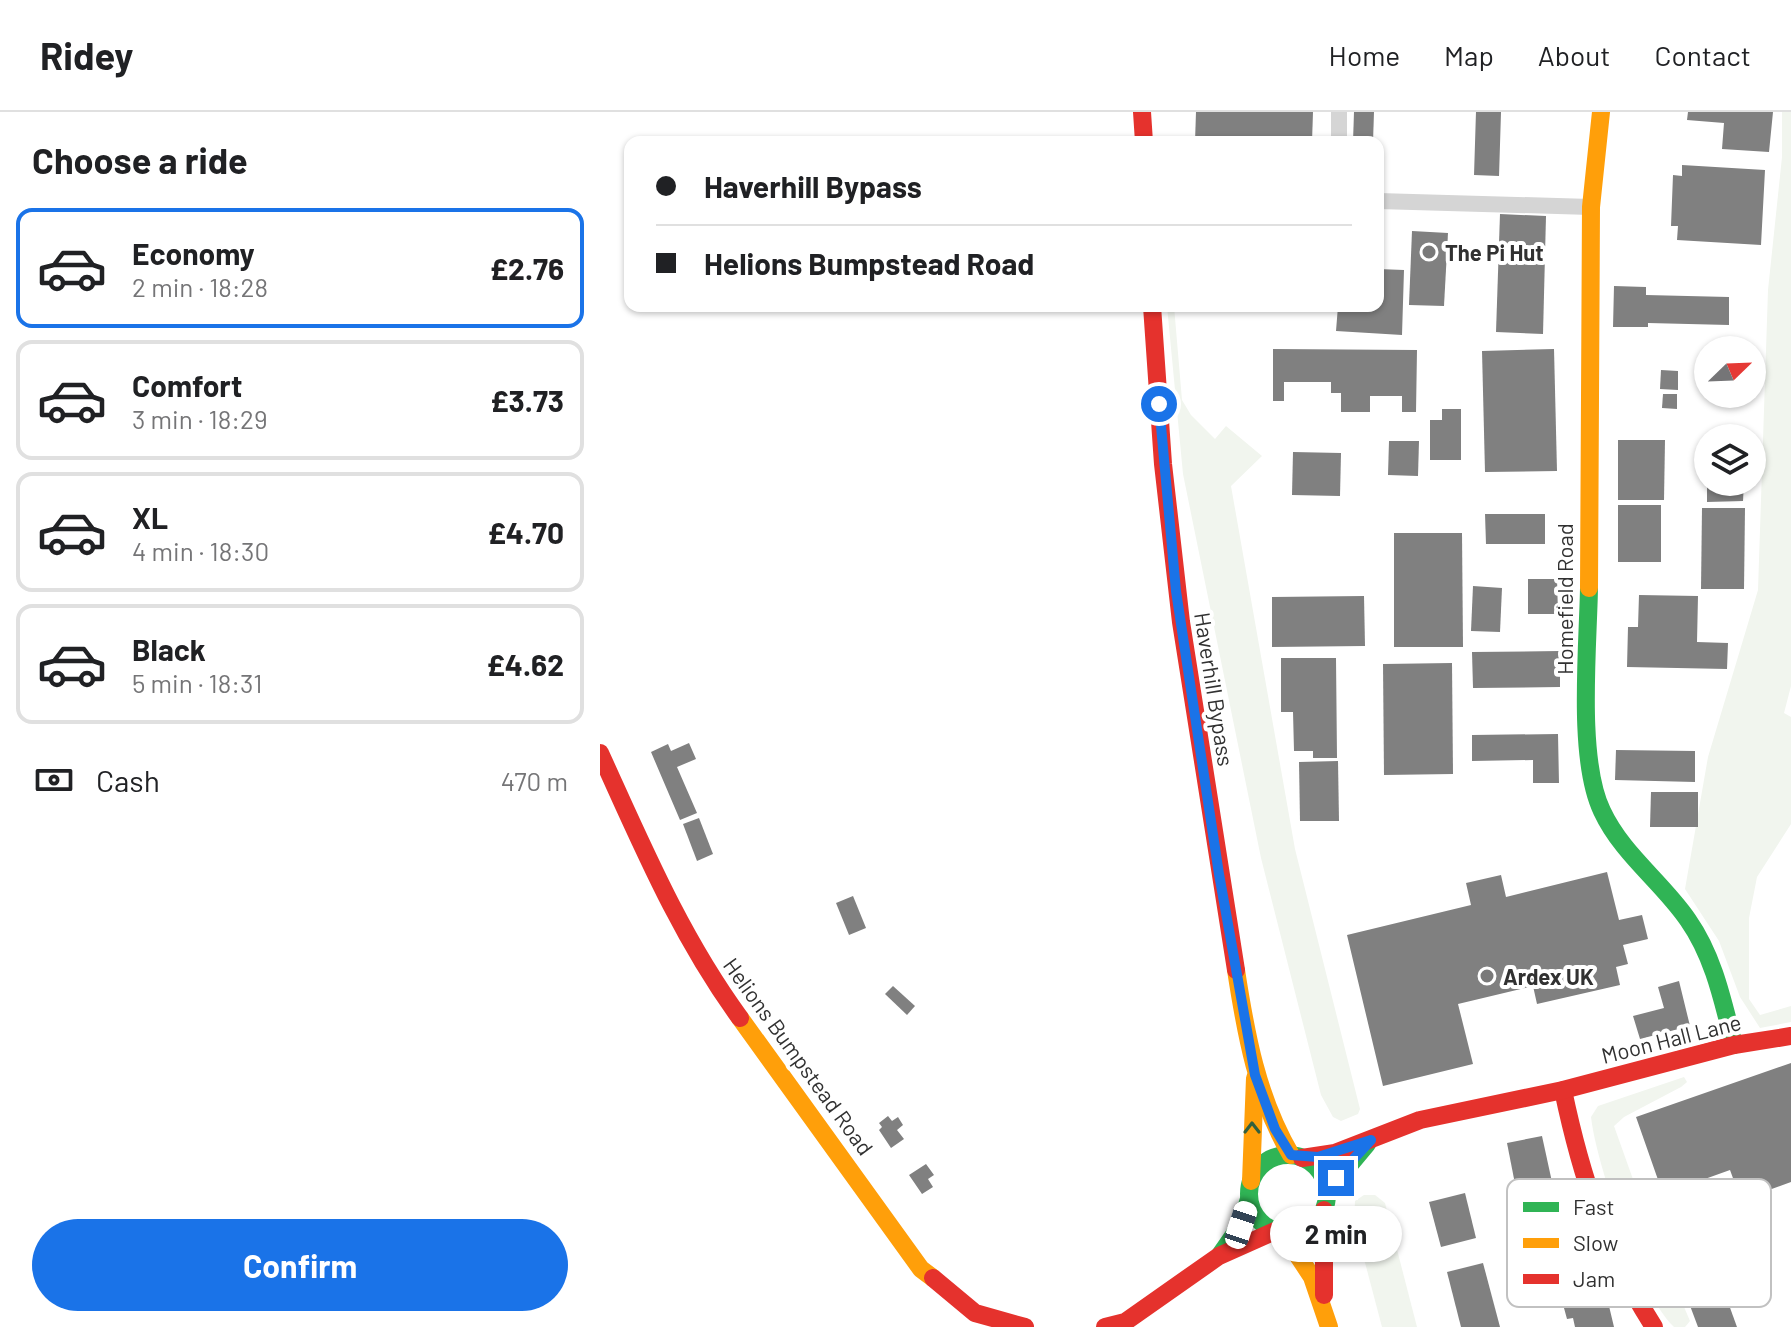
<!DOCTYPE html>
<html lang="en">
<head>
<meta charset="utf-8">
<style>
	:root { --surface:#fff; --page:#f2f2f2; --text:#202124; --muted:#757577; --line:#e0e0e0; --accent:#1a73e8 }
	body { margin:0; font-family:Barlow,sans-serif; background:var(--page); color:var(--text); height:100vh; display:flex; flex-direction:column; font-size:30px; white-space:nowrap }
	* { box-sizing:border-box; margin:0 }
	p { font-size:26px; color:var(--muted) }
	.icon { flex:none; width:44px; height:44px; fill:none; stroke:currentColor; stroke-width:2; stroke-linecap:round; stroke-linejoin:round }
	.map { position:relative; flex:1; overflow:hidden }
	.drawer { display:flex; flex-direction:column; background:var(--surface); width:600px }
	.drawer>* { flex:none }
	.top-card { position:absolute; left:24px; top:24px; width:760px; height:176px; border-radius:16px; box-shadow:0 2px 6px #0004; display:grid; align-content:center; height:176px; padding:0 32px; background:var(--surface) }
	.needle { width:52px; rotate:67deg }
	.buttons { position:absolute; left:1094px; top:224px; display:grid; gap:16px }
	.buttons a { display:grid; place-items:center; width:72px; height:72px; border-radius:50%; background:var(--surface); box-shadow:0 2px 6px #0004; font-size:40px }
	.end { position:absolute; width:36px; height:36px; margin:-18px; border:10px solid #1a73e8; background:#fff; box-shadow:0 0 0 4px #fff }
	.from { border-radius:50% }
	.bubble { position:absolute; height:56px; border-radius:28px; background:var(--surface); box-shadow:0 2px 6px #0004; font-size:26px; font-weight:700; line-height:56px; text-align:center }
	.car { position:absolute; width:24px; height:48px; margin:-24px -12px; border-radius:10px; box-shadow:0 0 6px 2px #0007; background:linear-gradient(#fff 24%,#345 0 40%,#fff 0 76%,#345 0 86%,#fff 0) }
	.top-card b { display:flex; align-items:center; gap:28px; height:76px; font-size:30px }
	.top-card b+b { border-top:2px solid var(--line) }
	.top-card i { width:20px; height:20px; background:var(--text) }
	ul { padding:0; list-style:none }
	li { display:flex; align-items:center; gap:24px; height:120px; margin:0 16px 12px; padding:0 16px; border:4px solid var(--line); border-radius:16px }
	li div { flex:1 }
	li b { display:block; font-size:30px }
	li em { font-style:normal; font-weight:700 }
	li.current { border-color:var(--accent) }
	li>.icon { width:72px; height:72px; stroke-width:1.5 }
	h2 { padding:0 32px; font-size:36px; line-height:96px }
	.pay { display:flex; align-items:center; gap:20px; height:88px; padding:0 32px; font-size:30px }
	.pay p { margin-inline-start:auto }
	.action { display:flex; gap:16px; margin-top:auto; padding:16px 32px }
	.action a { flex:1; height:92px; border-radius:48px; background:var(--accent); color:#fff; font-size:32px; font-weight:700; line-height:92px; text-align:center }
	header { display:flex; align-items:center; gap:48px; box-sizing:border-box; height:112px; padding:0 40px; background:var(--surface); border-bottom:2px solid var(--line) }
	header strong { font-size:38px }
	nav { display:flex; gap:44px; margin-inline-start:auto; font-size:28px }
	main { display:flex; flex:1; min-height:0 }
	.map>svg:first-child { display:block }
	.green { fill:#f1f5ee }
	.building { fill:#808080 }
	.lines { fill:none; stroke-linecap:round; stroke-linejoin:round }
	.street { stroke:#d5d5d5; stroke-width:16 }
	.fast { stroke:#30b455; stroke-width:18 }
	.slow { stroke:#ff9f0a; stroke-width:18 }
	.jam { stroke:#e5322d; stroke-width:18 }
	.oneway { stroke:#315f3e }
	.route { stroke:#1a73e8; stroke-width:10 }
	.poi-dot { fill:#797979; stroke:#fff; stroke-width:3 }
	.labels { text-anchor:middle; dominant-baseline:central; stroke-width:8; stroke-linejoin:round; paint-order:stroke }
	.poi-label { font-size:22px; font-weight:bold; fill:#313131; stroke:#fff; text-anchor:start }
	.street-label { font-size:22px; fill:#313131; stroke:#fff }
	.key { fill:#fff; stroke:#c1c1c1; stroke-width:2 }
	.key-label { font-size:22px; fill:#313131 }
</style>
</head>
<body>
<header>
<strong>Ridey</strong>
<nav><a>Home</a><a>Map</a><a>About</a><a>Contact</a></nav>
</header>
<main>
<section class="drawer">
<h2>Choose a ride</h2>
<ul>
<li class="current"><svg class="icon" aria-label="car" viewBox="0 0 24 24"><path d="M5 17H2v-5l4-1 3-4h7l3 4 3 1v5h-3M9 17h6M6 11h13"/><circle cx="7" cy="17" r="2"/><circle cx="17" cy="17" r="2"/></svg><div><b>Economy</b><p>2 min · 18:28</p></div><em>£2.76</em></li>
<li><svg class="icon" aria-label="car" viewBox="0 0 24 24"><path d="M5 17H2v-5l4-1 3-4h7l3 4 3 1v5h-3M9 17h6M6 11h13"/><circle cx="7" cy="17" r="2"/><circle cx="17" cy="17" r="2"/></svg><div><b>Comfort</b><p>3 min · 18:29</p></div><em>£3.73</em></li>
<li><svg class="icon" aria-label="car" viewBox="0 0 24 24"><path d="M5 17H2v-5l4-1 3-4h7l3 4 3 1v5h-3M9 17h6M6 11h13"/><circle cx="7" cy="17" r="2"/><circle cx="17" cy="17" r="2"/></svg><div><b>XL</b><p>4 min · 18:30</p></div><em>£4.70</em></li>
<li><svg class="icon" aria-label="car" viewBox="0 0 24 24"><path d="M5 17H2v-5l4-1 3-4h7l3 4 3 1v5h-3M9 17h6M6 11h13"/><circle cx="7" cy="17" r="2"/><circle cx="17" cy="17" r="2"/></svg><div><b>Black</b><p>5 min · 18:31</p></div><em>£4.62</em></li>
</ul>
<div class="pay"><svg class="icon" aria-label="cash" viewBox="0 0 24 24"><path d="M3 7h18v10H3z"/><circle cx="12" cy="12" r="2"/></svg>Cash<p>470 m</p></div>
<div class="action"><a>Confirm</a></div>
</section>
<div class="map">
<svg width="1191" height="1215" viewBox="0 0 1191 1215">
	<rect width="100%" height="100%" fill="#fff"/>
	<g class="green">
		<polygon points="1182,0 1191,0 1191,574 1184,601 1191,605 1191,712 1157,765 1149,806 1149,887 1160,903 1191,894 1191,910 1160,916 1140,885 1119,829 1085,777 1108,645 1158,478 1168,178 1182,45"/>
		<polygon points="567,194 574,194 582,288 591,303 615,327 626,314 662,344 631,374 695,737 760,997 758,1002 741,1009 733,1005 721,983 661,746 583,362"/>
		<path d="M1084 965 1087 970 1081 975 1024 1005 1014 1014 1050 1115 1090 1209 1085 1215H1074C1041 1185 996 1051 991 1005L998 994Z"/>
		<polygon points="764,1083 775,1083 785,1091 817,1215 782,1215 754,1109 755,1089"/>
	</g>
	<g class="building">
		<polygon points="596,0 713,0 712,30 595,30"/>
		<polygon points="754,0 774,0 773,30 753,30"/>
		<polygon points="876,0 901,0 899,64 874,63"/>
		<polygon points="1088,0 1173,0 1169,40 1122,37 1124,11 1087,8"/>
		<polygon points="1082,53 1165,58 1161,133 1077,128 1078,114 1071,114 1073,63 1082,64"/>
		<polygon points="900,102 946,104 943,222 896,220"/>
		<polygon points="812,119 848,121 844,194 809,193"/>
		<polygon points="778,157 804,158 802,223 736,219 738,194 778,194"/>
		<polygon points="1014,174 1046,175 1046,183 1129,185 1129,213 1048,211 1048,215 1013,215"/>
		<polygon points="673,237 817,238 816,300 802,300 802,284 770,284 770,300 741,300 741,281 731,281 731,270 684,270 684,289 673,289"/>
		<polygon points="954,237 957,359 885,360 882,239"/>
		<polygon points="1061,258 1078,259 1078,278 1060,277"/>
		<polygon points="1063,282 1077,282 1077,297 1062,296"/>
		<polygon points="842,297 861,297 861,348 830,348 830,308 842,308"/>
		<polygon points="1018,328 1065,328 1064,388 1018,388"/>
		<polygon points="789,329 819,329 818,364 788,363"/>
		<polygon points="693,340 741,341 740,384 692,383"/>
		<polygon points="1107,370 1144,370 1143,389 1107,390"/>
		<rect x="1018" y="393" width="43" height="57"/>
		<polygon points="1102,396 1145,396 1144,477 1101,477"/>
		<polygon points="885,402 945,402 945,432 886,432"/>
		<polygon points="794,421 862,421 863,535 794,535"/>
		<polygon points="928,467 957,467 958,502 928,502"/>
		<polygon points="873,474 902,476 900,520 871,519"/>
		<polygon points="1039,483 1098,484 1097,530 1128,531 1127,557 1027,555 1028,515 1038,515"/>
		<polygon points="764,484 765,534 672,535 672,485"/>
		<polygon points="960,539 960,575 873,576 872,540"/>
		<polygon points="681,546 736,546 737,646 713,646 713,639 694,639 693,600 681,600"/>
		<polygon points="852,551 853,662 784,663 783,552"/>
		<polygon points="958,622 959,671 933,671 933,648 872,649 872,623"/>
		<polygon points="89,631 96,647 77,655 97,701 80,708 51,640 68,632 71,639"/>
		<polygon points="1016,638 1095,639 1095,670 1015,668"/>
		<polygon points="738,649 739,709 700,709 699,650"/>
		<polygon points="1051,680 1098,680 1098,715 1050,715"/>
		<polygon points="99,706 113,742 97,749 83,712"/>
		<polygon points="1007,760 1019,808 1042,803 1048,827 1023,833 1028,852 1016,855 1020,873 937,892 933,874 858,892 873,952 783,974 747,823 871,793 866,771 901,763 906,785"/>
		<polygon points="253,784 266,816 249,823 236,791"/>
		<polygon points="1079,869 1090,914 1040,927 1033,904 1064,896 1058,875"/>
		<polygon points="293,874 315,894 307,903 285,882"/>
		<polygon points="1191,951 1191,1070 1141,1088 1130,1058 1063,1082 1036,1005"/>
		<polygon points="288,1004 292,1009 298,1005 303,1013 297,1018 304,1027 291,1036 279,1018 282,1015 279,1011"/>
		<polygon points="942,1024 952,1070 916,1077 907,1031"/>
		<polygon points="326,1052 334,1063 328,1067 333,1075 322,1082 309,1063"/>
		<polygon points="865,1081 876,1126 841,1135 829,1090"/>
		<polygon points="1112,1146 1137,1215 1098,1215 1077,1159"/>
		<polygon points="883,1151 900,1215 861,1215 847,1160"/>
		<polygon points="986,1152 992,1176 997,1174 1002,1196 1009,1194 1014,1215 975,1215 973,1206 967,1207 961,1185 954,1187 948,1161"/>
	</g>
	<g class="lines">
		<g class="street">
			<polyline points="739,0 739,30"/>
			<polyline points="778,89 991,95"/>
		</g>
		<g class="fast">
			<path d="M989 476C988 535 977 647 1002 699 1022 742 1062 770 1088 808 1114 845 1123 890 1134 933"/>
			<circle cx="688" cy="1082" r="39"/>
			<polyline points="727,1080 767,1032"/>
			<polyline points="620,1143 641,1113 649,1087"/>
		</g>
		<g class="slow">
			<polyline points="989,476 991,95 1001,0"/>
			<path d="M636 858C646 923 657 985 691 1043"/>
			<polyline points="140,906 321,1157 333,1166"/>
			<polyline points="651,1069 655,966"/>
			<polyline points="683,1121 712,1165 729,1215"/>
		</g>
		<g class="jam">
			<polyline points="542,0 544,30"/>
			<polyline points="552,194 563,352 581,510 636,858"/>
			<path d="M0 641C42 733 80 824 140 906"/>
			<path d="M963 978C981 1064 1006 1141 1054 1215"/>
			<polyline points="702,1046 735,1041 820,1008 963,978 1134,933 1191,924"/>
			<polyline points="724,1098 724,1183"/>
			<polyline points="333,1166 375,1201 425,1215"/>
			<polyline points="505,1215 525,1210 619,1144 675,1119"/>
		</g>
	</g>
	<defs><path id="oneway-chevron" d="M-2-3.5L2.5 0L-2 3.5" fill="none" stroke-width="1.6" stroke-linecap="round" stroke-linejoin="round" transform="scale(2)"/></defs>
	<use class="oneway" href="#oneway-chevron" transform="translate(652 1016) rotate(-90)"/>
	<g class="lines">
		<polyline class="route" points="559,292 576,479 619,762 655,963 675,1017 691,1043 718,1045 771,1028 736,1066"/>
	</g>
	<g class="poi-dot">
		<circle cx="829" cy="140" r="8"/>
		<circle cx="887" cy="864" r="8"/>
	</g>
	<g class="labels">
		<g class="poi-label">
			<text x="845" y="140">The Pi Hut</text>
			<text x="903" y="864">Ardex UK</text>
		</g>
		<g class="street-label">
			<text transform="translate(964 487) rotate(-90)">Homefield Road</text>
			<text transform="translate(615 577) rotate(81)">Haverhill Bypass</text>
			<text transform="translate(1071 926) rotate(-14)">Moon Hall Lane</text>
			<text transform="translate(199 944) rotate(54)">Helions Bumpstead Road</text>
		</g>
	</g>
	<rect x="907" y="1067" width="264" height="128" rx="12" class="key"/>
	<rect x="923" y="1090" width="36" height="10" fill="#30b455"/>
	<rect x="923" y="1126" width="36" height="10" fill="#ff9f0a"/>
	<rect x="923" y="1162" width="36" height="10" fill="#e5322d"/>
	<g class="key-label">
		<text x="973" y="1103">Fast</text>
		<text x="973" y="1139">Slow</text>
		<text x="973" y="1175">Jam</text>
	</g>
</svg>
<div class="buttons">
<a><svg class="needle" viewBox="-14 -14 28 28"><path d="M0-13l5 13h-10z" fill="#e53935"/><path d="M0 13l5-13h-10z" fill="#757577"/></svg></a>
<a><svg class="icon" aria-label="layers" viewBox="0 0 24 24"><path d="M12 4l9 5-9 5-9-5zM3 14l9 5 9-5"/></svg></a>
</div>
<i class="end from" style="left:559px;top:292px"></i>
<i class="end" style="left:736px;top:1066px"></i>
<div class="bubble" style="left:670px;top:1094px;width:132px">2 min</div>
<i class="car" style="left:641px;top:1113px;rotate:18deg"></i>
<div class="top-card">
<b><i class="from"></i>Haverhill Bypass</b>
<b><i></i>Helions Bumpstead Road</b>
</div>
</div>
</main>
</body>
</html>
